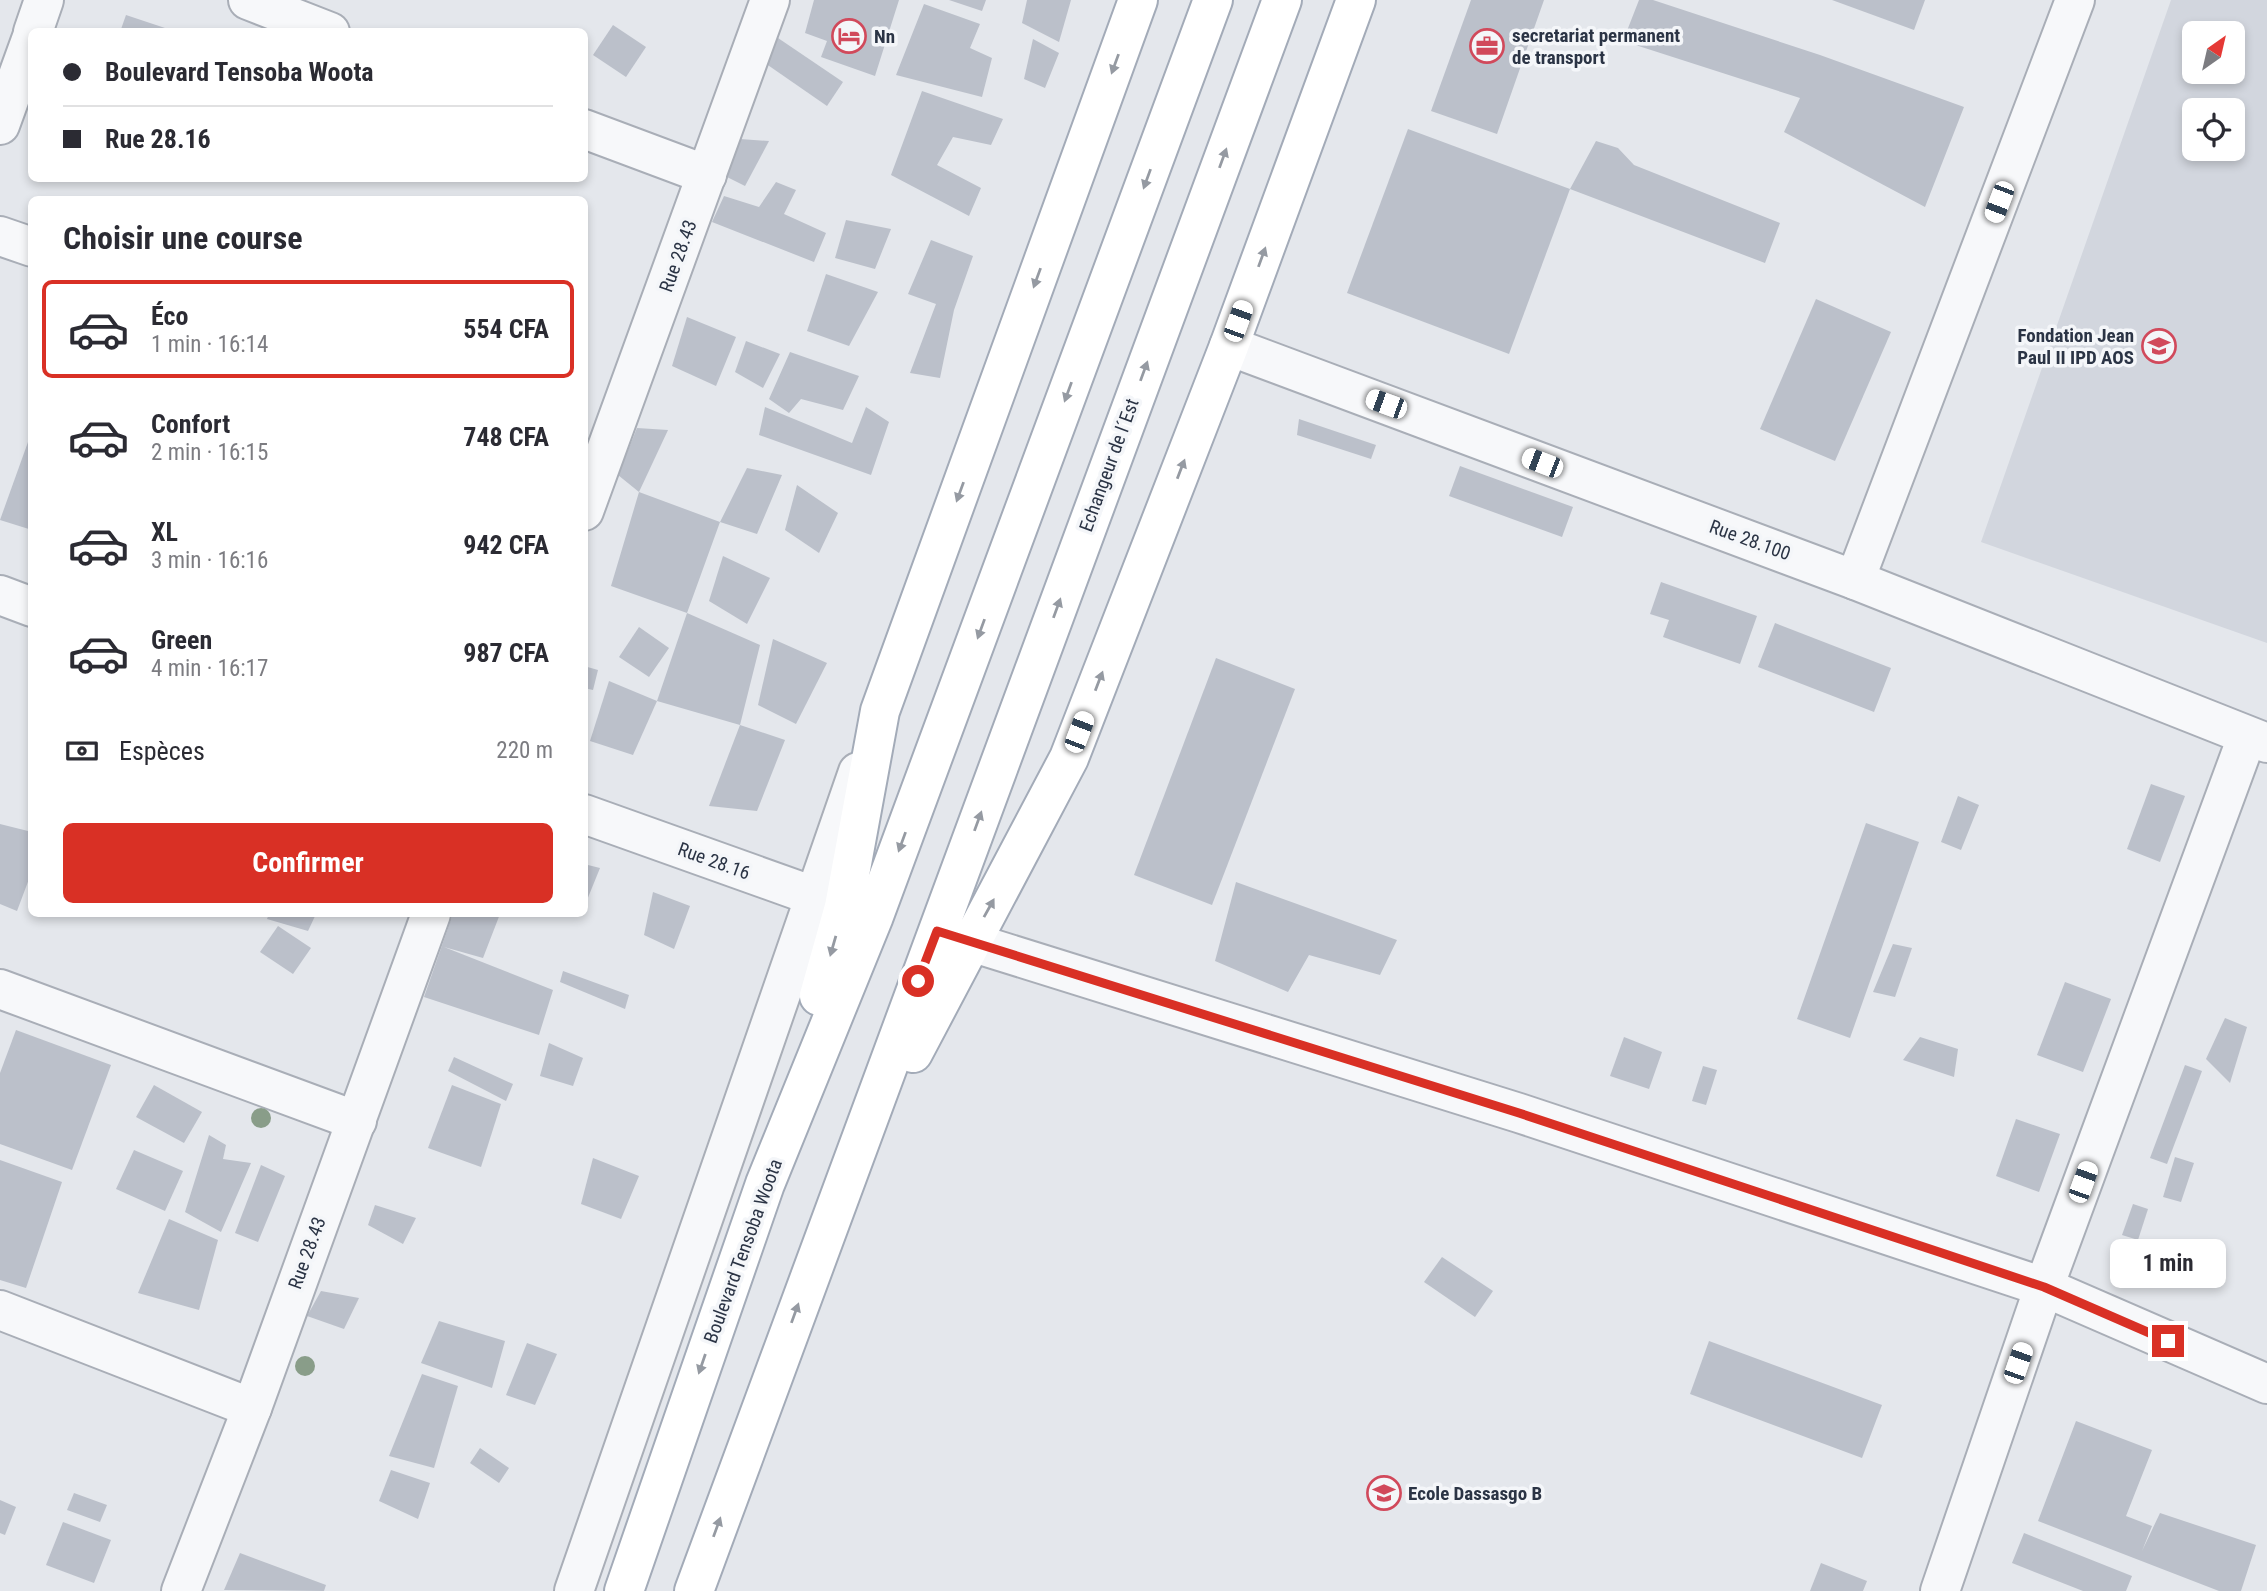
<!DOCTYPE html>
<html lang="fr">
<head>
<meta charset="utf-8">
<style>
	:root { --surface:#fff; --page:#f7f7f7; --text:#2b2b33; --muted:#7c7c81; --line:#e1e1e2; --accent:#d93025 }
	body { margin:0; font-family:"Roboto Condensed",sans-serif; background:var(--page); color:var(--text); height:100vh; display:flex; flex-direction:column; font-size:26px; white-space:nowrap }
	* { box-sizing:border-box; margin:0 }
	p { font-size:23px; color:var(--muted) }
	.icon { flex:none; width:38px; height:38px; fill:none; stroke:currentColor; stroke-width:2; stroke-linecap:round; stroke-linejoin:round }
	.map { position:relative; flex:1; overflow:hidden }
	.sheet { position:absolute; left:28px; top:196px; width:560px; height:721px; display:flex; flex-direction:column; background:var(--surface); border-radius:10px; box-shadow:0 4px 10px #0003 }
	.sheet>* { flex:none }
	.banner { position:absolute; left:28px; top:28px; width:560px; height:154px; border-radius:10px; box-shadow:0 4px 10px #0003; display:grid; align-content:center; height:154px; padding:0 35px; background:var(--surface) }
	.needle { width:46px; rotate:34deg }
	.controls { position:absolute; left:2182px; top:21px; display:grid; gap:14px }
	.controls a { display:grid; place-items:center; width:63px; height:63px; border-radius:10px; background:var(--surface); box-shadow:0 4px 10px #0003; font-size:35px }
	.end { position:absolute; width:32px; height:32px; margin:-16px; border:9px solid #d93025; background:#fff; box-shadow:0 0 0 4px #fff }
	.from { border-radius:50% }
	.bubble { position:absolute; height:49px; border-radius:10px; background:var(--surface); box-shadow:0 4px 10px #0003; font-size:23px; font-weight:700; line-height:49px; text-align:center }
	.car { position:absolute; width:21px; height:42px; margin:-21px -10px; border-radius:9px; box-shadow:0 0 5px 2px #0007; background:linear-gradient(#fff 24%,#345 0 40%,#fff 0 76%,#345 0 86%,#fff 0) }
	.banner b { display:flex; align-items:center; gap:24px; height:66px; font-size:26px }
	.banner b+b { border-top:2px solid var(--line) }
	.banner i { width:18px; height:18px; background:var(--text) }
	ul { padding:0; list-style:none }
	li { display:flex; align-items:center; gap:21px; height:98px; margin:0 14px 10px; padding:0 21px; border:4px solid transparent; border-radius:10px }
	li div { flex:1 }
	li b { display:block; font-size:26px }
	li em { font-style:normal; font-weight:700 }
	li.on { border-color:var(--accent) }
	li>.icon { width:63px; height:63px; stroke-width:1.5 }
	h2 { padding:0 35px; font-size:32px; line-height:84px }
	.pay { display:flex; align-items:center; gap:18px; height:77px; padding:0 35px; font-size:26px }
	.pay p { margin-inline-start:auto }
	.action { display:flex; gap:14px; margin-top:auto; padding:14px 35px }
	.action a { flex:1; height:80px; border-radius:10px; background:var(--accent); color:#fff; font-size:28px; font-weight:700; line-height:80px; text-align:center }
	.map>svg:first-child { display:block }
	.built { fill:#d2d6de; fill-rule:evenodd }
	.building { fill:#bbc0ca }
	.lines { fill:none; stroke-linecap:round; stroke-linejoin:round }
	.minor-casing { stroke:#a9aeb7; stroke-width:42 }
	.primary-casing { stroke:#a3abb8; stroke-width:42 }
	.minor { stroke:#f7f8fa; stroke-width:38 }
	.primary { stroke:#fff; stroke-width:38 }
	.tree { fill:#899d89 }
	.oneway { fill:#959aa2 }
	.route { stroke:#d93025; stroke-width:9 }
	.labels { text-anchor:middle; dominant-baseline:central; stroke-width:7; stroke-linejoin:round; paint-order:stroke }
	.poi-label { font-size:19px; font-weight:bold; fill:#2b3445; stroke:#f4f6f9; text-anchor:start }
	.street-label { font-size:19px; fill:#2b3445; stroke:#f4f6f9 }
</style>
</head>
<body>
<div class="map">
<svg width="2267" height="1591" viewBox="0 0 2267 1591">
	<rect width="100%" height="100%" fill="#e4e7ec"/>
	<path class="built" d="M2171 0H2267V643L1981 542ZM2194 33H2233V72H2194ZM2194 110H2233V149H2194Z"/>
	<g class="building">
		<polygon points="814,0 899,0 875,76 821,57 827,41 805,33"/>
		<polygon points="949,0 986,0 982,11"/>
		<polygon points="1027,0 1071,0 1059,42 1022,23"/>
		<polygon points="1471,0 1544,0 1497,134 1431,111"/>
		<polygon points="1639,0 1653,0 1820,55 1964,107 1925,207 1784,132 1800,98 1623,41"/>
		<polygon points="1832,0 1925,0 1914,30"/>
		<polygon points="924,4 980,24 970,48 992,58 982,97 896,75"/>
		<polygon points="126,15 165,28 164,32 120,32"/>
		<polygon points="613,25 646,47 626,77 593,55"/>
		<polygon points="778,38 843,82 827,106 762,61"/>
		<polygon points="1033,39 1059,53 1045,88 1024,79"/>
		<polygon points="922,91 1003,119 991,145 953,137 937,165 981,188 969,216 891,175"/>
		<polygon points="1408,129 1570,189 1509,354 1347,293"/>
		<polygon points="740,139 769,141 745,186 721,174"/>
		<polygon points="1596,141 1618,148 1634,165 1780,223 1765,263 1570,189"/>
		<polygon points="776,182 796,190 784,214 826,233 814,262 712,222 724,196 759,207"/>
		<polygon points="846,220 891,229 875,269 835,258"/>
		<polygon points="931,240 973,256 954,310 940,378 910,373 936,304 908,294"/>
		<polygon points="826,274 878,292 849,346 807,331"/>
		<polygon points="1816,299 1891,332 1835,461 1760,429"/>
		<polygon points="687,317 736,337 716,386 672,366"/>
		<polygon points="746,341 780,354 763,388 735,372"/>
		<polygon points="790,352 859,376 843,410 801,399 789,413 769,399"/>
		<polygon points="765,407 852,443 866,407 889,422 871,475 759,435"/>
		<polygon points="1299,419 1376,445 1371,459 1297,435"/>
		<polygon points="637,428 668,430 639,492 618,475"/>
		<polygon points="28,442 32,444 32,530 0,520"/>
		<polygon points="1460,466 1573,507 1562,537 1449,496"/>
		<polygon points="747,468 782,475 757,534 720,522 687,613 611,586 639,492 720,522"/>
		<polygon points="797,485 838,513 819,553 785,530"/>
		<polygon points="723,556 770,578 747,624 709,601"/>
		<polygon points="1661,582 1757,616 1740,664 1663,637 1669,620 1650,614"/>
		<polygon points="687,613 760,645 740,725 657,701"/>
		<polygon points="1775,623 1891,668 1874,712 1758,667"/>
		<polygon points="639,627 669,648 649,677 619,657"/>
		<polygon points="773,639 827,663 796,724 758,705"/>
		<polygon points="1216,658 1295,689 1212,905 1134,875"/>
		<polygon points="584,666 598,670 593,690 584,688"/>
		<polygon points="609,681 657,701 633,755 590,741"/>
		<polygon points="740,725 785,740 757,811 709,806"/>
		<polygon points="2151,784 2185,796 2160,862 2127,849"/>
		<polygon points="1958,796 1979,805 1961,850 1941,842"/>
		<polygon points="1866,823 1919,842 1850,1038 1797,1019"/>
		<polygon points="0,824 32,832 32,871 17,911 0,904"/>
		<polygon points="584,864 600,868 587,900 584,899"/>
		<polygon points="1236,882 1397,940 1380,975 1309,955 1288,992 1215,961"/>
		<polygon points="653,892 690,906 674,949 644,935"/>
		<polygon points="269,914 316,914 308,931 267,919"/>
		<polygon points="453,914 500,914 483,958 444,947 553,990 539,1035 424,997"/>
		<polygon points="278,926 311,948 293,974 260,952"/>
		<polygon points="1893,944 1912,948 1895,997 1873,992"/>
		<polygon points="563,971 629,995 625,1009 560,982"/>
		<polygon points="2065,982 2111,999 2083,1072 2037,1055"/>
		<polygon points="2225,1018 2247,1027 2230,1083 2206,1059"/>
		<polygon points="16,1030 111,1065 72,1170 0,1144 0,1073"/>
		<polygon points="1624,1037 1662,1052 1649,1089 1610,1076"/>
		<polygon points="1920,1037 1958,1049 1954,1077 1903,1060"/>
		<polygon points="549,1043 583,1058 573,1086 540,1076"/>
		<polygon points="454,1057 513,1084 506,1101 448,1071"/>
		<polygon points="2185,1065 2202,1071 2167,1164 2150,1158"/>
		<polygon points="1703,1066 1717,1070 1706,1105 1692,1101"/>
		<polygon points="154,1085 202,1112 184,1143 136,1117"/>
		<polygon points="452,1085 501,1104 481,1167 428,1148"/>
		<polygon points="2016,1119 2060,1134 2039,1192 1996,1176"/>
		<polygon points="209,1135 226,1145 223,1159 251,1163 221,1232 185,1212"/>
		<polygon points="134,1150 183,1171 165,1211 116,1189"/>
		<polygon points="2175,1157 2194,1163 2181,1202 2163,1197"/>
		<polygon points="593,1158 639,1176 621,1219 581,1204"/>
		<polygon points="0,1160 62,1182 26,1288 0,1280"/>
		<polygon points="261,1165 285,1176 258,1242 235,1233"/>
		<polygon points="2133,1204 2148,1209 2138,1240 2122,1235"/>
		<polygon points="375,1205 416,1218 403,1244 368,1225"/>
		<polygon points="169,1219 218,1240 199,1310 138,1293"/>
		<polygon points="1442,1257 1493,1291 1475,1317 1424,1282"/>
		<polygon points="321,1291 359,1298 344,1329 307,1316"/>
		<polygon points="439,1321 505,1341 492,1388 421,1363"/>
		<polygon points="1709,1341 1882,1405 1862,1458 1690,1394"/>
		<polygon points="527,1343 557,1354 535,1405 506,1395"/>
		<polygon points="422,1374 458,1386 434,1468 389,1456"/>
		<polygon points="2076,1421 2152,1450 2126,1516 2152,1526 2142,1551 2160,1513 2256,1545 2241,1591 2219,1591 2038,1521"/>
		<polygon points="480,1448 509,1468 499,1483 470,1463"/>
		<polygon points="391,1470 430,1483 418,1519 379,1501"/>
		<polygon points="74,1493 107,1505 100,1522 67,1510"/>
		<polygon points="0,1500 16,1507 5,1535 0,1533"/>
		<polygon points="63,1522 111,1540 94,1583 46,1565"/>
		<polygon points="2024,1533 2132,1576 2126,1591 2083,1591 2012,1563"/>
		<polygon points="240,1553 326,1585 324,1591 224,1590"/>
		<polygon points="1821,1563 1867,1581 1863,1591 1810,1591"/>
	</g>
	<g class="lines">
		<g class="minor-casing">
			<g id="minor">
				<polyline points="248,0 330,32"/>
				<polyline points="33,32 44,0"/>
				<polyline points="0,125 32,37"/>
				<polyline points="584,129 707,175"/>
				<polyline points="0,236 32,247"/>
				<polyline points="1229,346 1855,580 2267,743"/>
				<polyline points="584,511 770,0"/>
				<polyline points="1855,580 2075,0"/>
				<polyline points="0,595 32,607"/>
				<polyline points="584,814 836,904"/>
				<polyline points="942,933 1519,1113 2044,1287 2267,1384"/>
				<polyline points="0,989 357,1121"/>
				<polyline points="0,1310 252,1408"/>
				<polyline points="181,1591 252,1408 431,914"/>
				<polyline points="574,1591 858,772"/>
				<polyline points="1940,1591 2044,1287 2247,737"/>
			</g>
		</g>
		<g class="primary-casing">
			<g id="primary">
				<polyline points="819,996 844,907 880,711 1138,0"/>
				<polyline points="913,1053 1069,758 1229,346 1356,0"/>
				<polyline points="624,1591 765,1184 874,916 1213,0"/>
				<polyline points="694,1591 1282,0"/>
			</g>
		</g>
		<use href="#minor" class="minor"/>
		<use href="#primary" class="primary"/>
	</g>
	<g class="tree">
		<circle cx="261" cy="1118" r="10"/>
		<circle cx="305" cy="1366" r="10"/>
	</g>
	<defs><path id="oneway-solid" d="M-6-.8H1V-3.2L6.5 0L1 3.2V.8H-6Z" transform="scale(1.75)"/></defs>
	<g class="oneway">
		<use href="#oneway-solid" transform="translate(1115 64) rotate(110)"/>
		<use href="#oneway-solid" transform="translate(1223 158) rotate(-70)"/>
		<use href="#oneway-solid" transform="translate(1147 179) rotate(110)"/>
		<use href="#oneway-solid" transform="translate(1262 257) rotate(-70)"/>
		<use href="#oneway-solid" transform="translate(1037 278) rotate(110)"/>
		<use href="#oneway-solid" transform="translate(1144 371) rotate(-70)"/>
		<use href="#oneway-solid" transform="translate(1068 392) rotate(110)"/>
		<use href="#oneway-solid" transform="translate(1181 469) rotate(-69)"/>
		<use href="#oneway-solid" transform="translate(960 492) rotate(110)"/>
		<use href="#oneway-solid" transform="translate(1057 608) rotate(-70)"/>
		<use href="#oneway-solid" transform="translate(981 629) rotate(110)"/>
		<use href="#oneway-solid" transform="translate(1099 681) rotate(-69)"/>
		<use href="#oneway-solid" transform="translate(978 821) rotate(-70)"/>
		<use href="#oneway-solid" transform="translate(902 842) rotate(110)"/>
		<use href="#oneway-solid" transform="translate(989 908) rotate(-61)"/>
		<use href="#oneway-solid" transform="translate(833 946) rotate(106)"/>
		<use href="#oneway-solid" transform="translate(795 1313) rotate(-70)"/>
		<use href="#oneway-solid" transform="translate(702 1364) rotate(109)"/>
		<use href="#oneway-solid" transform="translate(717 1527) rotate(-70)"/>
	</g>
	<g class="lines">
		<polyline class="route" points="918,981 937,931 1519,1113 1939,1252 2044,1287 2168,1341"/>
	</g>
	<defs>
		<g id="hotel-ring" transform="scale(1.75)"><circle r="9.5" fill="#f4f6f9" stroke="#d1495b" stroke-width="1.5"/><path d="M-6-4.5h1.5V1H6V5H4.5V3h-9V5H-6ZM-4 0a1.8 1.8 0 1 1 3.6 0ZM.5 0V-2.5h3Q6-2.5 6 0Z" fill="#d1495b"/></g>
		<g id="office-ring" transform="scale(1.75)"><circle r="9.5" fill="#f4f6f9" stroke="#d1495b" stroke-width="1.5"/><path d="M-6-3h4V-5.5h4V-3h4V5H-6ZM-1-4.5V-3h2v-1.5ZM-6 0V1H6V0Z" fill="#d1495b"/></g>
		<g id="school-ring" transform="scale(1.75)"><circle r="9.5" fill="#f4f6f9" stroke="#d1495b" stroke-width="1.5"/><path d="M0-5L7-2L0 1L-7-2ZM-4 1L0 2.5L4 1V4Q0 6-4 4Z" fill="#d1495b"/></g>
	</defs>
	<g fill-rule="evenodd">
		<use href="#hotel-ring" x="849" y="36"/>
		<use href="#office-ring" x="1487" y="46"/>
		<use href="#school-ring" x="2159" y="346"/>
		<use href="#school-ring" x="1384" y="1493"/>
	</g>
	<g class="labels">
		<g class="poi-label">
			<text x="1512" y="35">secretariat permanent<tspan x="1512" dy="22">de transport</tspan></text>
			<text x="874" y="36">Nn</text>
			<text x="2134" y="335" text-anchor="end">Fondation Jean<tspan x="2134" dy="22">Paul II IPD AOS</tspan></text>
			<text x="1408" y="1493">Ecole Dassasgo B</text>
		</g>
		<g class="street-label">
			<text transform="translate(678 256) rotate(-70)">Rue 28.43</text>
			<text transform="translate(1109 465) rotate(-70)">Echangeur de l´Est</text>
			<text transform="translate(1750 540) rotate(20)">Rue 28.100</text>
			<text transform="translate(714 861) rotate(20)">Rue 28.16</text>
			<text transform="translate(743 1251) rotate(-70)">Boulevard Tensoba Woota</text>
			<text transform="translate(307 1253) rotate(-70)">Rue 28.43</text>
		</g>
	</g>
</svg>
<div class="controls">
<a><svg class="needle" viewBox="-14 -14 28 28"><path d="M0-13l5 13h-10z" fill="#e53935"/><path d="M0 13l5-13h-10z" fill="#7c7c81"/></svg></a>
<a><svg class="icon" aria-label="locate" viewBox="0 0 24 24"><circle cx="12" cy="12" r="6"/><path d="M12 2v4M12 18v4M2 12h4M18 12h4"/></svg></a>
</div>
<i class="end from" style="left:918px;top:981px"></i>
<i class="end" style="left:2168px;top:1341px"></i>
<div class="bubble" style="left:2110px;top:1239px;width:116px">1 min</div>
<i class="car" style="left:1999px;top:202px;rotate:201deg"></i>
<i class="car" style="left:1238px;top:321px;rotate:20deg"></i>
<i class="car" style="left:1386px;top:404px;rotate:290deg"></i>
<i class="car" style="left:1542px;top:463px;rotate:291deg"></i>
<i class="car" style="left:1079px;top:732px;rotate:21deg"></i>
<i class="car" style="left:2083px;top:1182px;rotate:20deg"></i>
<i class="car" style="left:2018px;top:1363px;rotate:19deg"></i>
<div class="banner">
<b><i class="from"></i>Boulevard Tensoba Woota</b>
<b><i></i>Rue 28.16</b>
</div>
<section class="sheet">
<h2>Choisir une course</h2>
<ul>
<li class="on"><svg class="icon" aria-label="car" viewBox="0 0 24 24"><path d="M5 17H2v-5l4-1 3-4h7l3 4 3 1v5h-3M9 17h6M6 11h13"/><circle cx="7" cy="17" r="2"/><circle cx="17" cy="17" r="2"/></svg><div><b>Éco</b><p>1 min · 16:14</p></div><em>554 CFA</em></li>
<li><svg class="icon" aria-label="car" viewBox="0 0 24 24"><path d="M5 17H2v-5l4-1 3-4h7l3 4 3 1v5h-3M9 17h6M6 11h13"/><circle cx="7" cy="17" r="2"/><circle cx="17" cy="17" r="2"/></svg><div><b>Confort</b><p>2 min · 16:15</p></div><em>748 CFA</em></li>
<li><svg class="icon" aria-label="car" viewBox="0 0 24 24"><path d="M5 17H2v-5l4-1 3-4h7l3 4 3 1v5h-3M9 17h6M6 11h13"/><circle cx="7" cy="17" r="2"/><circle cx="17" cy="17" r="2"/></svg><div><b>XL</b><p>3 min · 16:16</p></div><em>942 CFA</em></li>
<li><svg class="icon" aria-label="car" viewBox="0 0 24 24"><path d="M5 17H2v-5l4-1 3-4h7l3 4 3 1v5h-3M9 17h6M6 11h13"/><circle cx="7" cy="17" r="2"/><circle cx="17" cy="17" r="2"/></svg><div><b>Green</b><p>4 min · 16:17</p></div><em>987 CFA</em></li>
</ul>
<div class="pay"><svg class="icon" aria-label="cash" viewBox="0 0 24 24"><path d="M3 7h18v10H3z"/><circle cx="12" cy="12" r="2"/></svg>Espèces<p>220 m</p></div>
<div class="action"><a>Confirmer</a></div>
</section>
</div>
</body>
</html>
